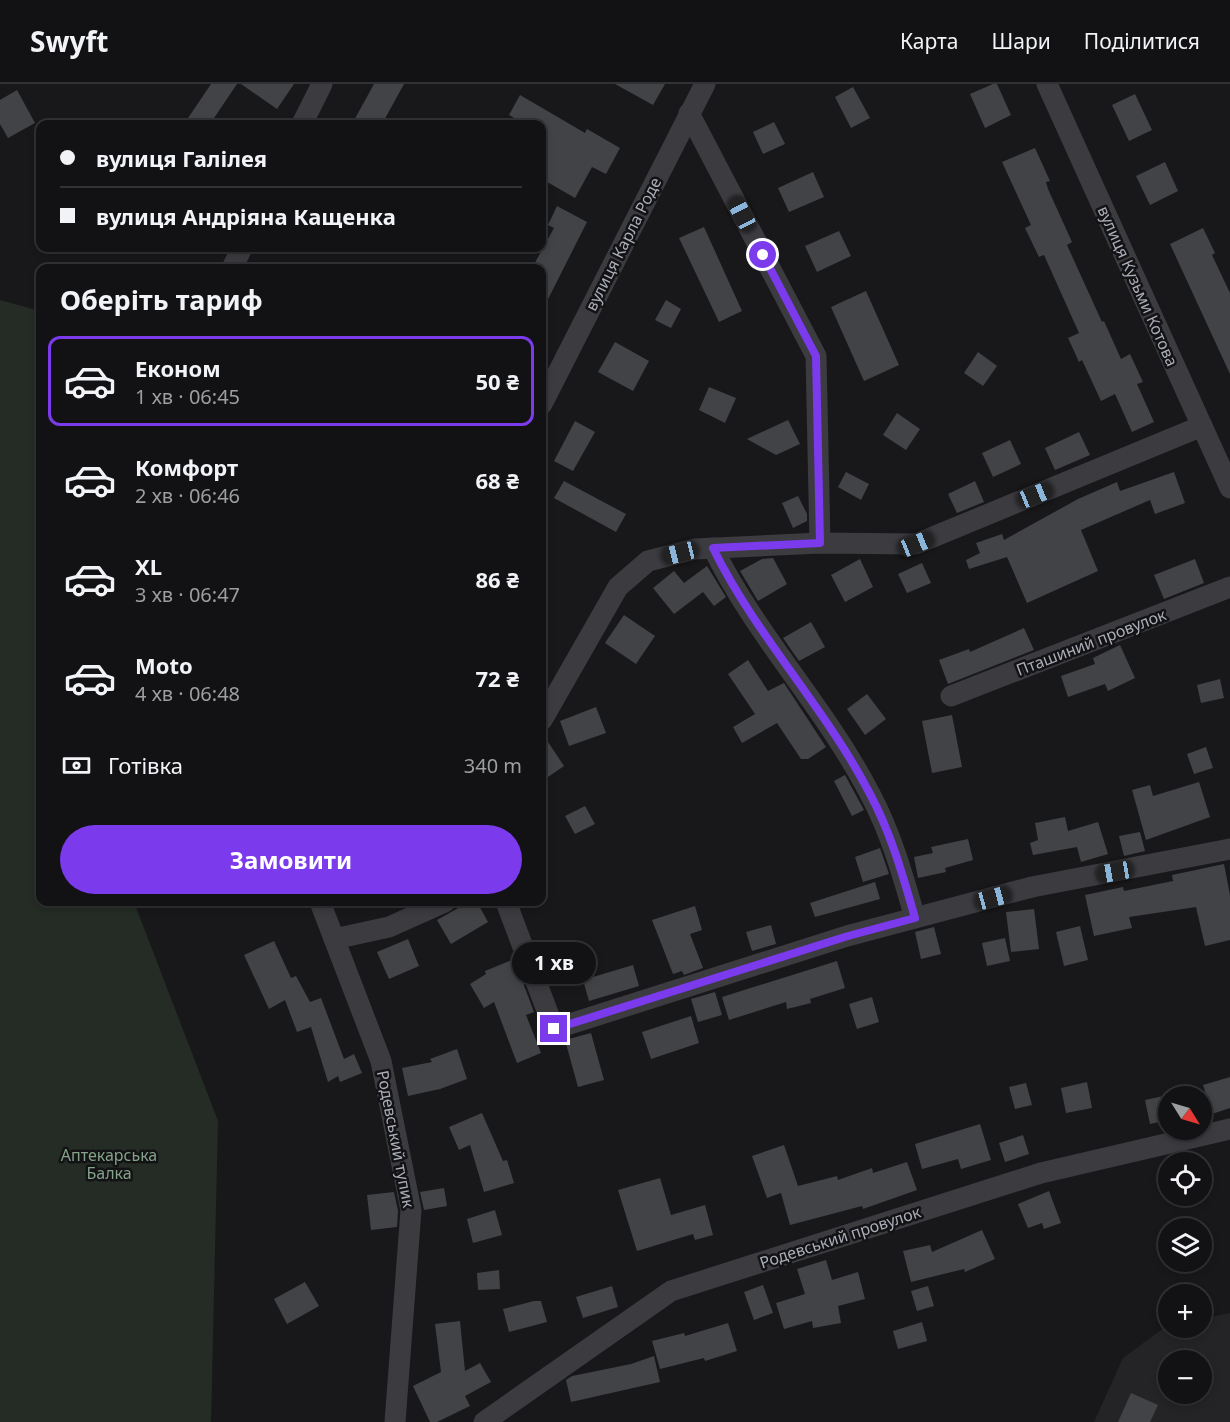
<!DOCTYPE html>
<html lang="uk">
<head>
<meta charset="utf-8">
<style>
	:root { --surface:#121214; --page:#1f2022; --text:#f1f3f6; --muted:#9c9ea0; --line:#313234; --accent:#7c3aed }
	body { margin:0; font-family:"Noto Sans",sans-serif; background:var(--page); color:var(--text); height:100vh; display:flex; flex-direction:column; font-size:22px; white-space:nowrap }
	* { box-sizing:border-box; margin:0 }
	p { font-size:20px; color:var(--muted) }
	.icon { flex:none; width:33px; height:33px; fill:none; stroke:currentColor; stroke-width:2; stroke-linecap:round; stroke-linejoin:round }
	.map { position:relative; flex:1; overflow:hidden }
	.side { position:absolute; left:36px; top:180px; width:510px; height:642px; display:flex; flex-direction:column; background:var(--surface); border-radius:12px; box-shadow:0 3px 9px #0003,0 0 0 2px var(--line) }
	.side>* { flex:none }
	.top-card { position:absolute; left:36px; top:36px; width:510px; height:132px; border-radius:12px; box-shadow:0 3px 9px #0003,0 0 0 2px var(--line); display:grid; align-content:center; height:132px; padding:0 24px; background:var(--surface) }
	.needle { width:39px; rotate:127deg }
	.buttons { position:absolute; left:1158px; top:1002px; display:grid; gap:12px }
	.buttons a { display:grid; place-items:center; width:54px; height:54px; border-radius:50%; background:var(--surface); box-shadow:0 3px 9px #0003,0 0 0 2px var(--line); font-size:30px }
	.end { position:absolute; width:27px; height:27px; margin:-14px; border:8px solid #7c3aed; background:#fff; box-shadow:0 0 0 3px #fff }
	.from { border-radius:50% }
	.bubble { position:absolute; height:42px; border-radius:21px; background:var(--surface); box-shadow:0 3px 9px #0003,0 0 0 2px var(--line); font-size:20px; font-weight:700; line-height:42px; text-align:center }
	.car { position:absolute; width:18px; height:36px; margin:-18px -9px; border-radius:8px; box-shadow:0 0 4px 2px #0007; background:linear-gradient(#222 24%,#8ab4d8 0 40%,#222 0 76%,#8ab4d8 0 86%,#222 0) }
	.top-card b { display:flex; align-items:center; gap:21px; height:57px; font-size:22px }
	.top-card b+b { border-top:2px solid var(--line) }
	.top-card i { width:15px; height:15px; background:var(--text) }
	ul { padding:0; list-style:none }
	li { display:flex; align-items:center; gap:18px; height:90px; margin:0 12px 9px; padding:0 12px; border:3px solid transparent; border-radius:12px }
	li div { flex:1 }
	li b { display:block; font-size:22px }
	li em { font-style:normal; font-weight:700 }
	li.current { border-color:var(--accent) }
	li>.icon { width:54px; height:54px; stroke-width:1.5 }
	h2 { padding:0 24px; font-size:27px; line-height:72px }
	.pay { display:flex; align-items:center; gap:15px; height:66px; padding:0 24px; font-size:22px }
	.pay p { margin-inline-start:auto }
	.cta { display:flex; gap:12px; margin-top:auto; padding:12px 24px }
	.cta a { flex:1; height:69px; border-radius:36px; background:var(--accent); color:#fff; font-size:24px; font-weight:700; line-height:69px; text-align:center }
	header { display:flex; align-items:center; gap:36px; box-sizing:border-box; height:84px; padding:0 30px; background:var(--surface); border-bottom:2px solid var(--line) }
	header strong { font-size:28px }
	nav { display:flex; gap:33px; margin-inline-start:auto; font-size:21px }
	.map>svg:first-child { display:block }
	.built { fill:#242427; fill-rule:evenodd }
	.green { fill:#242c25 }
	.building { fill:#424346 }
	.lines { fill:none; stroke-linecap:round; stroke-linejoin:round }
	.minor { stroke:#3b3b40; stroke-width:21 }
	.route { stroke:#7c3aed; stroke-width:8 }
	.labels { text-anchor:middle; dominant-baseline:central; stroke-width:5; stroke-linejoin:round; paint-order:stroke }
	.street-label { font-size:16px; fill:#abaeb9; stroke:#131315 }
	.park-label { font-size:16px; fill:#83a288; stroke:#131315 }
</style>
</head>
<body>
<header>
<strong>Swyft</strong>
<nav><a>Карта</a><a>Шари</a><a>Поділитися</a></nav>
</header>
<div class="map">
<svg width="1230" height="1338" viewBox="0 0 1230 1338">
	<rect width="100%" height="100%" fill="#18181a"/>
	<path class="built" d="M1230 1229V1338H1094L1123 1274 1168 1241V1244H1202V1235ZM1168 1276H1202V1310H1168Z"/>
	<polygon class="green" points="0,216 40,227 40,818 134,818 218,1037 211,1338 0,1338"/>
	<g class="building">
		<polygon points="211,0 237,0 210,40 184,40"/>
		<polygon points="241,0 294,0 277,25"/>
		<polygon points="374,0 404,0 382,40 352,40"/>
		<polygon points="615,0 665,0 653,21"/>
		<polygon points="993,0 997,0 1011,31 985,44 970,10"/>
		<polygon points="853,3 870,34 851,44 835,13"/>
		<polygon points="17,6 35,39 8,54 0,40 0,16"/>
		<polygon points="1135,10 1152,46 1129,57 1112,21"/>
		<polygon points="520,11 585,49 587,45 620,64 606,90 592,83 575,114 542,95 542,40 525,40 509,31"/>
		<polygon points="774,38 785,60 763,70 753,48"/>
		<polygon points="1035,64 1050,97 1046,98 1048,105 1072,158 1067,161 1102,238 1104,237 1121,275 1130,270 1143,298 1137,300 1154,338 1132,348 1115,310 1101,317 1082,276 1079,278 1068,254 1079,249 1044,171 1039,173 1025,144 1031,141 1002,78"/>
		<polygon points="1165,78 1178,107 1150,121 1136,92"/>
		<polygon points="813,88 824,113 789,128 778,104"/>
		<polygon points="557,122 587,138 542,227 542,184 532,184 554,144 548,141"/>
		<polygon points="704,143 742,227 719,238 679,154"/>
		<polygon points="1203,144 1215,169 1212,171 1230,209 1230,290 1170,160"/>
		<polygon points="839,147 851,172 817,188 805,162"/>
		<polygon points="866,207 899,281 864,297 831,223"/>
		<polygon points="666,216 681,225 671,244 655,236"/>
		<polygon points="615,258 649,277 633,307 598,288"/>
		<polygon points="978,268 997,282 983,302 964,289"/>
		<polygon points="709,303 736,314 725,339 699,326"/>
		<polygon points="897,329 920,345 906,366 883,351"/>
		<polygon points="788,336 800,360 776,371 747,355"/>
		<polygon points="575,337 595,348 573,387 554,377"/>
		<polygon points="1079,348 1090,371 1055,386 1045,364"/>
		<polygon points="1010,356 1021,380 993,393 982,369"/>
		<polygon points="846,388 869,400 861,416 838,403"/>
		<polygon points="1174,388 1185,419 1155,430 1150,416 1081,446 1098,487 1027,519 1007,473 969,485 966,476 980,469 976,459 1002,450 1004,456 1078,415 1117,398 1120,407"/>
		<polygon points="564,397 626,430 616,448 554,414"/>
		<polygon points="975,397 984,418 957,429 948,410"/>
		<polygon points="798,412 807,430 807,437 793,444 782,419"/>
		<polygon points="773,474 787,500 758,517 740,487 762,475"/>
		<polygon points="860,475 873,503 845,518 831,491"/>
		<polygon points="1195,475 1204,499 1164,515 1154,491"/>
		<polygon points="922,479 931,499 907,509 898,490"/>
		<polygon points="707,482 726,513 714,522 703,508 674,530 653,504 674,487 684,499"/>
		<polygon points="624,531 655,552 636,580 605,559"/>
		<polygon points="811,538 825,563 799,577 783,554"/>
		<polygon points="1024,544 1034,566 948,600 939,576 969,565 970,568"/>
		<polygon points="1120,561 1135,594 1108,607 1105,600 1068,613 1061,592 1095,580 1093,574"/>
		<polygon points="748,576 768,607 784,599 826,663 808,675 801,675 777,639 742,659 733,643 755,630 728,590"/>
		<polygon points="1220,595 1224,614 1201,619 1197,601"/>
		<polygon points="867,610 886,635 865,651 847,625"/>
		<polygon points="596,623 606,649 569,662 560,637"/>
		<polygon points="952,631 962,683 932,689 922,637"/>
		<polygon points="542,649 564,682 542,697"/>
		<polygon points="1206,663 1213,684 1194,690 1187,670"/>
		<polygon points="845,691 864,726 852,732 834,697"/>
		<polygon points="1199,698 1210,733 1146,756 1132,706 1150,701 1153,712"/>
		<polygon points="585,722 595,740 575,750 565,732"/>
		<polygon points="1065,733 1068,747 1098,738 1108,770 1081,778 1077,763 1033,771 1030,759 1038,756 1035,739"/>
		<polygon points="1140,748 1145,767 1124,772 1119,752"/>
		<polygon points="968,755 973,776 945,784 946,788 918,794 914,773 933,769 931,763"/>
		<polygon points="880,764 889,790 863,798 855,773"/>
		<polygon points="1224,780 1230,811 1230,856 1205,862 1196,823 1129,833 1132,844 1094,852 1085,811 1123,803 1124,807 1173,797 1172,791"/>
		<polygon points="875,798 880,815 815,833 810,819"/>
		<polygon points="469,818 477,818 488,838 451,860 437,836"/>
		<polygon points="695,822 702,846 690,850 703,884 684,891 682,887 673,890 652,836"/>
		<polygon points="1034,825 1039,865 1011,868 1006,828"/>
		<polygon points="771,841 776,860 752,867 746,848"/>
		<polygon points="1080,842 1088,876 1064,882 1056,848"/>
		<polygon points="934,843 941,870 921,875 915,848"/>
		<polygon points="1005,854 1010,877 987,882 982,859"/>
		<polygon points="408,855 419,882 389,895 377,868"/>
		<polygon points="274,857 291,894 296,892 310,918 321,914 344,975 354,970 362,989 340,998 338,992 328,998 311,943 297,948 285,916 269,925 244,871"/>
		<polygon points="581,865 588,883 550,898 543,880"/>
		<polygon points="514,875 534,928 526,931 541,969 517,979 494,918 484,924 470,900 486,890 485,887"/>
		<polygon points="837,877 845,904 810,915 811,919 787,925 786,918 729,936 722,913"/>
		<polygon points="633,881 639,902 589,917 583,896"/>
		<polygon points="715,908 722,931 698,938 691,915"/>
		<polygon points="872,913 879,938 857,945 849,920"/>
		<polygon points="691,932 699,959 651,975 642,948"/>
		<polygon points="591,949 604,996 578,1003 565,956"/>
		<polygon points="457,965 467,995 440,1005 408,1012 402,984 432,978 430,975"/>
		<polygon points="1230,993 1230,1024 1212,1030 1203,1001"/>
		<polygon points="1087,998 1092,1024 1066,1029 1061,1004"/>
		<polygon points="1026,999 1032,1021 1015,1025 1009,1003"/>
		<polygon points="1168,1011 1168,1036 1150,1040 1145,1016"/>
		<polygon points="482,1029 503,1077 507,1076 514,1099 484,1108 470,1061 459,1066 449,1043"/>
		<polygon points="980,1040 991,1076 961,1085 958,1075 922,1085 915,1060"/>
		<polygon points="1023,1051 1029,1070 1005,1078 999,1059"/>
		<polygon points="784,1061 798,1102 837,1092 838,1096 872,1084 873,1089 907,1078 917,1106 863,1125 862,1122 790,1141 781,1109 767,1114 752,1072"/>
		<polygon points="660,1094 671,1131 705,1121 713,1151 695,1156 693,1150 637,1167 618,1106"/>
		<polygon points="444,1104 447,1122 424,1126 420,1108"/>
		<polygon points="1049,1107 1061,1139 1044,1145 1042,1139 1028,1144 1018,1120"/>
		<polygon points="394,1108 398,1127 397,1143 371,1146 367,1111"/>
		<polygon points="495,1126 502,1151 473,1159 467,1135"/>
		<polygon points="982,1146 995,1175 965,1188 964,1185 911,1198 903,1167 930,1161 932,1168"/>
		<polygon points="826,1176 832,1196 858,1188 865,1215 838,1222 841,1239 813,1244 812,1237 784,1245 776,1219 805,1210 797,1185"/>
		<polygon points="499,1186 500,1205 478,1206 477,1189"/>
		<polygon points="305,1198 319,1222 287,1240 274,1215"/>
		<polygon points="763,1201 773,1229 754,1236 744,1208"/>
		<polygon points="612,1202 618,1223 583,1234 576,1213"/>
		<polygon points="928,1202 934,1222 917,1227 911,1207"/>
		<polygon points="534,1217 541,1217 547,1238 509,1248 503,1225"/>
		<polygon points="460,1237 465,1287 480,1279 491,1298 465,1312 470,1322 437,1338 430,1338 413,1302 441,1288 435,1240"/>
		<polygon points="922,1238 927,1257 898,1265 893,1247"/>
		<polygon points="728,1239 737,1267 705,1277 704,1274 660,1285 652,1257 684,1249 685,1252"/>
		<polygon points="654,1272 660,1298 571,1318 566,1296 572,1292 631,1280"/>
		<polygon points="1131,1309 1158,1321 1150,1338 1118,1338"/>
	</g>
	<g class="lines">
		<g class="minor">
			<polyline points="1047,0 1230,404"/>
			<polyline points="689,29 816,272 820,459"/>
			<polyline points="302,40 322,0"/>
			<polyline points="232,184 242,164"/>
			<polyline points="542,320 705,0"/>
			<path d="M713 464C756 552 825 623 870 710 891 749 903 792 915 834"/>
			<polyline points="951,612 1230,503"/>
			<polyline points="542,636 618,503 648,477 695,465 820,459 916,460 1202,342"/>
			<polyline points="320,818 381,977 411,1126 395,1338"/>
			<polyline points="506,818 554,945 847,852 1032,803 1230,765"/>
			<polyline points="334,855 389,843 445,818"/>
			<polyline points="484,1338 671,1207 1041,1089 1230,1045"/>
		</g>
	</g>
	<g class="lines">
		<path class="route" d="M554 945 848 852 915 834C903 792 891 749 870 710 825 623 756 552 713 464L820 459 816 272 763 171"/>
	</g>
	<g class="labels">
		<g class="street-label">
			<text transform="translate(623 160) rotate(-63)">вулиця Карла Роде</text>
			<text transform="translate(1138 202) rotate(66)">вулиця Кузьми Котова</text>
			<text transform="translate(1091 558) rotate(-21)">Пташиний провулок</text>
			<text transform="translate(396 1055) rotate(79)">Родевський тупик</text>
			<text transform="translate(840 1153) rotate(-18)">Родевський провулок</text>
		</g>
		<g class="park-label">
			<text x="109" y="1071">Аптекарська<tspan x="109" dy="18">Балка</tspan></text>
		</g>
	</g>
</svg>
<div class="buttons">
<a><svg class="needle" viewBox="-14 -14 28 28"><path d="M0-13l5 13h-10z" fill="#e53935"/><path d="M0 13l5-13h-10z" fill="#9c9ea0"/></svg></a>
<a><svg class="icon" aria-label="locate" viewBox="0 0 24 24"><circle cx="12" cy="12" r="6"/><path d="M12 2v4M12 18v4M2 12h4M18 12h4"/></svg></a>
<a><svg class="icon" aria-label="layers" viewBox="0 0 24 24"><path d="M12 4l9 5-9 5-9-5zM3 14l9 5 9-5"/></svg></a>
<a>+</a>
<a>−</a>
</div>
<i class="end from" style="left:763px;top:171px"></i>
<i class="end" style="left:554px;top:945px"></i>
<div class="bubble" style="left:512px;top:858px;width:84px">1 хв</div>
<i class="car" style="left:742px;top:130px;rotate:332deg"></i>
<i class="car" style="left:1035px;top:411px;rotate:68deg"></i>
<i class="car" style="left:916px;top:460px;rotate:68deg"></i>
<i class="car" style="left:680px;top:469px;rotate:256deg"></i>
<i class="car" style="left:1115px;top:788px;rotate:260deg"></i>
<i class="car" style="left:993px;top:814px;rotate:75deg"></i>
<div class="top-card">
<b><i class="from"></i>вулиця Галілея</b>
<b><i></i>вулиця Андріяна Кащенка</b>
</div>
<section class="side">
<h2>Оберіть тариф</h2>
<ul>
<li class="current"><svg class="icon" aria-label="car" viewBox="0 0 24 24"><path d="M5 17H2v-5l4-1 3-4h7l3 4 3 1v5h-3M9 17h6M6 11h13"/><circle cx="7" cy="17" r="2"/><circle cx="17" cy="17" r="2"/></svg><div><b>Економ</b><p>1 хв · 06:45</p></div><em>50 ₴</em></li>
<li><svg class="icon" aria-label="car" viewBox="0 0 24 24"><path d="M5 17H2v-5l4-1 3-4h7l3 4 3 1v5h-3M9 17h6M6 11h13"/><circle cx="7" cy="17" r="2"/><circle cx="17" cy="17" r="2"/></svg><div><b>Комфорт</b><p>2 хв · 06:46</p></div><em>68 ₴</em></li>
<li><svg class="icon" aria-label="car" viewBox="0 0 24 24"><path d="M5 17H2v-5l4-1 3-4h7l3 4 3 1v5h-3M9 17h6M6 11h13"/><circle cx="7" cy="17" r="2"/><circle cx="17" cy="17" r="2"/></svg><div><b>XL</b><p>3 хв · 06:47</p></div><em>86 ₴</em></li>
<li><svg class="icon" aria-label="car" viewBox="0 0 24 24"><path d="M5 17H2v-5l4-1 3-4h7l3 4 3 1v5h-3M9 17h6M6 11h13"/><circle cx="7" cy="17" r="2"/><circle cx="17" cy="17" r="2"/></svg><div><b>Moto</b><p>4 хв · 06:48</p></div><em>72 ₴</em></li>
</ul>
<div class="pay"><svg class="icon" aria-label="cash" viewBox="0 0 24 24"><path d="M3 7h18v10H3z"/><circle cx="12" cy="12" r="2"/></svg>Готівка<p>340 m</p></div>
<div class="cta"><a>Замовити</a></div>
</section>
</div>
</body>
</html>
